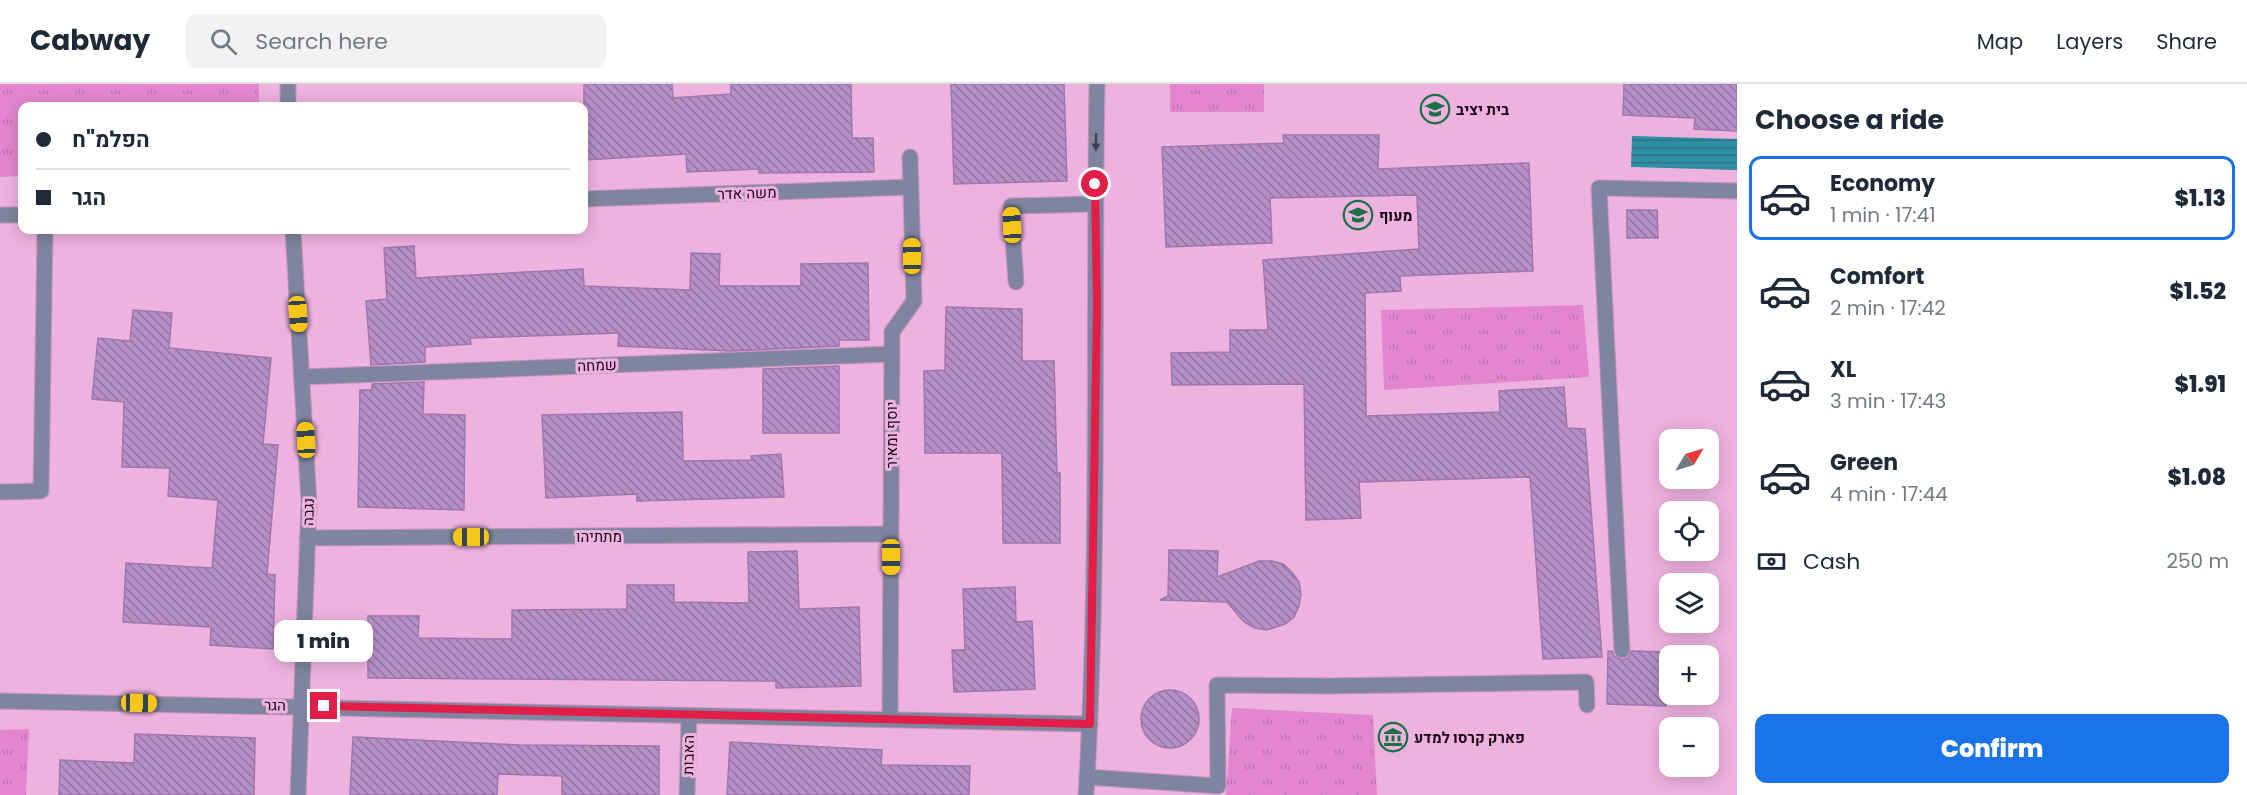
<!DOCTYPE html>
<html lang="en">
<head>
<meta charset="utf-8">
<style>
	:root { --surface:#fff; --page:#f2f2f3; --text:#1f2937; --muted:#747a83; --line:#e0e1e3; --accent:#1a73e8 }
	body { margin:0; font-family:Poppins,Heebo,sans-serif; background:var(--page); color:var(--text); height:100vh; display:flex; flex-direction:column; font-size:22px; white-space:nowrap }
	* { box-sizing:border-box; margin:0 }
	p { font-size:20px; color:var(--muted) }
	.icon { flex:none; width:33px; height:33px; fill:none; stroke:currentColor; stroke-width:2; stroke-linecap:round; stroke-linejoin:round }
	.map { position:relative; flex:1; overflow:hidden }
	.details { display:flex; flex-direction:column; background:var(--surface); width:510px }
	.details>* { flex:none }
	.hud { position:absolute; left:18px; top:18px; width:570px; height:132px; border-radius:12px; box-shadow:0 3px 15px #0003; display:grid; align-content:center; height:132px; padding:0 18px; background:var(--surface) }
	.needle { width:39px; rotate:52deg }
	.controls { position:absolute; left:1659px; top:345px; display:grid; gap:12px }
	.controls a { display:grid; place-items:center; width:60px; height:60px; border-radius:12px; background:var(--surface); box-shadow:0 3px 15px #0003; font-size:30px }
	.end { position:absolute; width:27px; height:27px; margin:-14px; border:8px solid #e11d48; background:#fff; box-shadow:0 0 0 3px #fff }
	.from { border-radius:50% }
	.bubble { position:absolute; height:42px; border-radius:12px; background:var(--surface); box-shadow:0 3px 15px #0003; font-size:20px; font-weight:800; line-height:42px; text-align:center }
	.car { position:absolute; width:18px; height:36px; margin:-18px -9px; border-radius:8px; box-shadow:0 0 4px 2px #0007; background:linear-gradient(#f5c518 24%,#345 0 40%,#f5c518 0 76%,#345 0 86%,#f5c518 0) }
	.hud b { display:flex; align-items:center; gap:21px; height:57px; font-size:22px }
	.hud b+b { border-top:2px solid var(--line) }
	.hud i { width:15px; height:15px; background:var(--text) }
	ul { padding:0; list-style:none }
	li { display:flex; align-items:center; gap:18px; height:84px; margin:0 12px 9px; padding:0 6px; border:3px solid transparent; border-radius:12px }
	li div { flex:1 }
	li b { display:block; font-size:22px }
	li em { font-style:normal; font-weight:800 }
	li.active { border-color:var(--accent) }
	li>.icon { width:54px; height:54px; stroke-width:1.5 }
	h2 { padding:0 18px; font-size:27px; line-height:72px }
	.pay { display:flex; align-items:center; gap:15px; height:66px; padding:0 18px; font-size:22px }
	.pay p { margin-inline-start:auto }
	.button { display:flex; gap:12px; margin-top:auto; padding:12px 18px }
	.button a { flex:1; height:69px; border-radius:12px; background:var(--accent); color:#fff; font-size:24px; font-weight:800; line-height:69px; text-align:center }
	header { display:flex; align-items:center; gap:36px; box-sizing:border-box; height:84px; padding:0 30px; background:var(--surface); border-bottom:2px solid var(--line) }
	header strong { font-size:28px }
	nav { display:flex; gap:33px; margin-inline-start:auto; font-size:21px }
	.search { width:420px; height:54px; background:var(--page); display:flex; align-items:center; gap:15px; box-sizing:border-box; padding:0 21px; border-radius:12px; color:var(--muted); font-size:22px }
	main { display:flex; flex:1; min-height:0 }
	.map>svg:first-child { display:block }
	.grass { fill:url(#grass-tufts) }
	.water { fill:url(#water-rules) }
	.building { fill:url(#building-back-hatch); stroke:#9e77ae; stroke-width:1.5 }
	.lines { fill:none; stroke-linecap:round; stroke-linejoin:round }
	.minor-casing { stroke:#c793ba; stroke-width:17 }
	.minor { stroke:#7f85a0; stroke-width:15 }
	.oneway { fill:#453e52 }
	.route { stroke:#e11d48; stroke-width:8 }
	.labels { text-anchor:middle; dominant-baseline:central; stroke-width:6; stroke-linejoin:round; paint-order:stroke }
	.poi-label { font-size:15px; font-weight:bold; fill:#160413; stroke:#eeb2df; text-anchor:start }
	.street-label { font-size:15px; fill:#160413; stroke:#eeb2df }
</style>
</head>
<body>
<header>
<strong>Cabway</strong>
<div class="search"><svg class="icon" aria-label="search" viewBox="0 0 24 24"><circle cx="10" cy="10" r="6"/><path d="M15 15l6 6"/></svg>Search here</div>
<nav><a>Map</a><a>Layers</a><a>Share</a></nav>
</header>
<main>
<div class="map">
<svg width="1737" height="711" viewBox="0 0 1737 711">
	<defs>
		<pattern id="grass-tufts" width="24" height="20" patternUnits="userSpaceOnUse" patternTransform="scale(1.5)"><rect width="24" height="20" fill="#e486cf"/><path d="M3 7l-1-3M5 7V3M7 7l1-3M15 17l-1-3M17 17v-4M19 17l1-3" fill="none" stroke="#c372b1"/></pattern>
		<pattern id="water-rules" width="6" height="5" patternUnits="userSpaceOnUse" patternTransform="scale(1.5)"><rect width="6" height="5" fill="#318fa4"/><path d="M0 2.5h6" fill="none" stroke="#297384"/></pattern>
		<pattern id="building-back-hatch" width="6" height="6" patternUnits="userSpaceOnUse" patternTransform="scale(1.5)"><rect width="6" height="6" fill="#b790c8"/><path d="M-1 5l2 2M0 0l6 6M5-1l2 2" fill="none" stroke="#9473a1"/></pattern>
	</defs>
	<rect width="100%" height="100%" fill="#eeb2df"/>
	<g class="grass">
		<polygon points="0,0 259,0 259,22 22,22 22,92 0,93"/>
		<rect x="1170" y="0" width="94" height="28"/>
		<polygon points="1583,221 1589,293 1384,306 1381,226"/>
		<polygon points="1232,624 1373,631 1377,711 1226,711"/>
		<polygon points="29,645 26,711 0,711 0,646"/>
	</g>
	<polygon class="water" points="1632,52 1737,55 1737,86 1631,83"/>
	<g class="building">
		<polygon points="584,0 672,0 673,14 731,10 731,0 851,0 852,54 873,54 874,88 759,89 759,85 687,88 686,70 584,76"/>
		<polygon points="951,0 1064,0 1067,97 954,100"/>
		<polygon points="1624,0 1737,0 1737,47 1694,45 1695,34 1623,31"/>
		<polygon points="1283,51 1379,51 1378,85 1529,79 1533,187 1400,192 1401,207 1365,209 1366,332 1500,328 1499,307 1564,303 1567,344 1585,345 1602,573 1543,575 1530,393 1359,398 1361,434 1306,436 1304,300 1172,301 1171,269 1230,268 1230,246 1268,246 1263,176 1419,165 1417,111 1270,114 1272,159 1166,163 1162,63 1284,59"/>
		<polygon points="1627,126 1657,126 1658,154 1627,154"/>
		<polygon points="414,162 416,194 583,185 584,202 690,206 691,169 720,170 719,202 801,202 801,180 868,179 869,256 839,256 839,262 731,267 618,262 619,249 470,254 471,260 425,263 425,278 371,281 366,217 387,215 384,164"/>
		<polygon points="946,223 1022,225 1022,277 1054,277 1057,389 1060,389 1060,459 1003,459 1002,369 925,369 924,287 945,286"/>
		<polygon points="133,226 172,229 169,264 271,274 263,360 278,361 267,490 275,491 273,565 210,561 211,543 123,538 126,479 212,484 218,416 168,412 170,384 122,383 124,318 92,315 98,254 130,257"/>
		<polygon points="839,282 839,349 763,349 763,285"/>
		<polygon points="424,298 423,330 465,331 464,426 358,423 360,306 372,306 372,300"/>
		<polygon points="682,328 683,377 752,376 751,372 781,370 784,413 637,417 637,410 546,414 542,331"/>
		<polygon points="1169,466 1218,467 1217,493 1259,477 1272,477 1283,480 1292,488 1299,498 1301,510 1299,522 1294,533 1285,540 1267,546 1255,544 1244,538 1227,518 1160,516 1168,512"/>
		<polygon points="797,467 799,525 859,523 861,602 776,604 776,597 368,594 368,532 419,532 418,554 512,555 512,526 627,525 627,501 674,501 674,518 749,519 748,468"/>
		<polygon points="1015,503 1016,538 1032,537 1035,605 954,608 952,566 965,566 963,505"/>
		<polygon points="1608,567 1612,567 1614,572 1622,576 1628,574 1631,567 1667,568 1666,622 1607,620"/>
		<circle cx="1170" cy="635" r="29"/>
		<polygon points="135,650 255,654 254,711 59,711 60,676 134,679"/>
		<polygon points="353,653 520,661 659,662 659,711 562,711 562,692 498,690 497,711 350,711"/>
		<polygon points="730,658 882,666 881,681 970,682 969,711 727,711"/>
	</g>
	<g class="lines">
		<g class="minor-casing">
			<g id="minor">
				<polyline points="288,0 288,22"/>
				<polyline points="584,115 910,103"/>
				<polyline points="0,131 22,131"/>
				<polyline points="293,146 309,419 298,711"/>
				<polyline points="1016,198 1011,122 1095,120"/>
				<polyline points="302,293 892,270"/>
				<polyline points="0,408 41,407 45,146"/>
				<polyline points="307,454 891,450"/>
				<polyline points="1622,566 1599,104 1737,107"/>
				<polyline points="0,617 1090,640"/>
				<polyline points="890,636 892,248 914,217 910,73"/>
				<polyline points="1087,693 1218,702 1217,601 1327,602 1586,598 1587,621"/>
				<polyline points="687,711 689,632"/>
				<path d="M1086 711C1100 475 1093 237 1097 0"/>
			</g>
		</g>
		<use href="#minor" class="minor"/>
	</g>
	<defs><path id="oneway-solid" d="M-6-.8H1V-3.2L6.5 0L1 3.2V.8H-6Z" transform="scale(1.5)"/></defs>
	<use class="oneway" href="#oneway-solid" transform="translate(1096 58) rotate(91)"/>
	<g class="lines">
		<polyline class="route" points="324,622 1090,640 1097,221 1095,100"/>
	</g>
	<defs>
		<g id="university-ring" transform="scale(1.5)"><circle r="9.5" fill="#eeb2df" stroke="#1a7144" stroke-width="1.5"/><path d="M0-5L7-2L0 1L-7-2ZM-4 1L0 2.5L4 1V4Q0 6-4 4Z" fill="#1a7144"/></g>
		<g id="museum-ring" transform="scale(1.5)"><circle r="9.5" fill="#eeb2df" stroke="#1a7144" stroke-width="1.5"/><path d="M0-6L6-3V-2H-6V-3ZM-5-1h2V3h-2ZM-1-1h2V3h-2ZM3-1h2V3H3ZM-6 4H6V6H-6Z" fill="#1a7144"/></g>
	</defs>
	<g fill-rule="evenodd">
		<use href="#university-ring" x="1435" y="25"/>
		<use href="#university-ring" x="1358" y="131"/>
		<use href="#museum-ring" x="1393" y="653"/>
	</g>
	<g class="labels">
		<g class="poi-label">
			<text x="1456" y="25">בית יציב</text>
			<text x="1379" y="131">מעוף</text>
			<text x="1414" y="653">פארק קרסו למדע</text>
		</g>
		<g class="street-label">
			<text transform="translate(747 109) rotate(-2)">משה אדר</text>
			<text transform="translate(597 281) rotate(-2)">שמחה</text>
			<text transform="translate(891 351) rotate(-90)">יוסף ומאיר</text>
			<text transform="translate(308 428) rotate(-89)">נגבה</text>
			<text x="599" y="452">מתתיהו</text>
			<text transform="translate(275 621) rotate(1)">הגר</text>
			<text transform="translate(688 671) rotate(-89)">האבות</text>
		</g>
	</g>
</svg>
<div class="controls">
<a><svg class="needle" viewBox="-14 -14 28 28"><path d="M0-13l5 13h-10z" fill="#e53935"/><path d="M0 13l5-13h-10z" fill="#747a83"/></svg></a>
<a><svg class="icon" aria-label="locate" viewBox="0 0 24 24"><circle cx="12" cy="12" r="6"/><path d="M12 2v4M12 18v4M2 12h4M18 12h4"/></svg></a>
<a><svg class="icon" aria-label="layers" viewBox="0 0 24 24"><path d="M12 4l9 5-9 5-9-5zM3 14l9 5 9-5"/></svg></a>
<a>+</a>
<a>−</a>
</div>
<i class="end from" style="left:1095px;top:100px"></i>
<i class="end" style="left:324px;top:622px"></i>
<div class="bubble" style="left:274px;top:536px;width:99px">1 min</div>
<i class="car" style="left:1012px;top:141px;rotate:357deg"></i>
<i class="car" style="left:912px;top:172px;rotate:359deg"></i>
<i class="car" style="left:298px;top:230px;rotate:176deg"></i>
<i class="car" style="left:306px;top:356px;rotate:357deg"></i>
<i class="car" style="left:471px;top:453px;rotate:270deg"></i>
<i class="car" style="left:891px;top:473px;rotate:180deg"></i>
<i class="car" style="left:139px;top:619px;rotate:91deg"></i>
<div class="hud">
<b><i class="from"></i>הפלמ&quot;ח</b>
<b><i></i>הגר</b>
</div>
</div>
<section class="details">
<h2>Choose a ride</h2>
<ul>
<li class="active"><svg class="icon" aria-label="car" viewBox="0 0 24 24"><path d="M5 17H2v-5l4-1 3-4h7l3 4 3 1v5h-3M9 17h6M6 11h13"/><circle cx="7" cy="17" r="2"/><circle cx="17" cy="17" r="2"/></svg><div><b>Economy</b><p>1 min · 17:41</p></div><em>$1.13</em></li>
<li><svg class="icon" aria-label="car" viewBox="0 0 24 24"><path d="M5 17H2v-5l4-1 3-4h7l3 4 3 1v5h-3M9 17h6M6 11h13"/><circle cx="7" cy="17" r="2"/><circle cx="17" cy="17" r="2"/></svg><div><b>Comfort</b><p>2 min · 17:42</p></div><em>$1.52</em></li>
<li><svg class="icon" aria-label="car" viewBox="0 0 24 24"><path d="M5 17H2v-5l4-1 3-4h7l3 4 3 1v5h-3M9 17h6M6 11h13"/><circle cx="7" cy="17" r="2"/><circle cx="17" cy="17" r="2"/></svg><div><b>XL</b><p>3 min · 17:43</p></div><em>$1.91</em></li>
<li><svg class="icon" aria-label="car" viewBox="0 0 24 24"><path d="M5 17H2v-5l4-1 3-4h7l3 4 3 1v5h-3M9 17h6M6 11h13"/><circle cx="7" cy="17" r="2"/><circle cx="17" cy="17" r="2"/></svg><div><b>Green</b><p>4 min · 17:44</p></div><em>$1.08</em></li>
</ul>
<div class="pay"><svg class="icon" aria-label="cash" viewBox="0 0 24 24"><path d="M3 7h18v10H3z"/><circle cx="12" cy="12" r="2"/></svg>Cash<p>250 m</p></div>
<div class="button"><a>Confirm</a></div>
</section>
</main>
</body>
</html>
